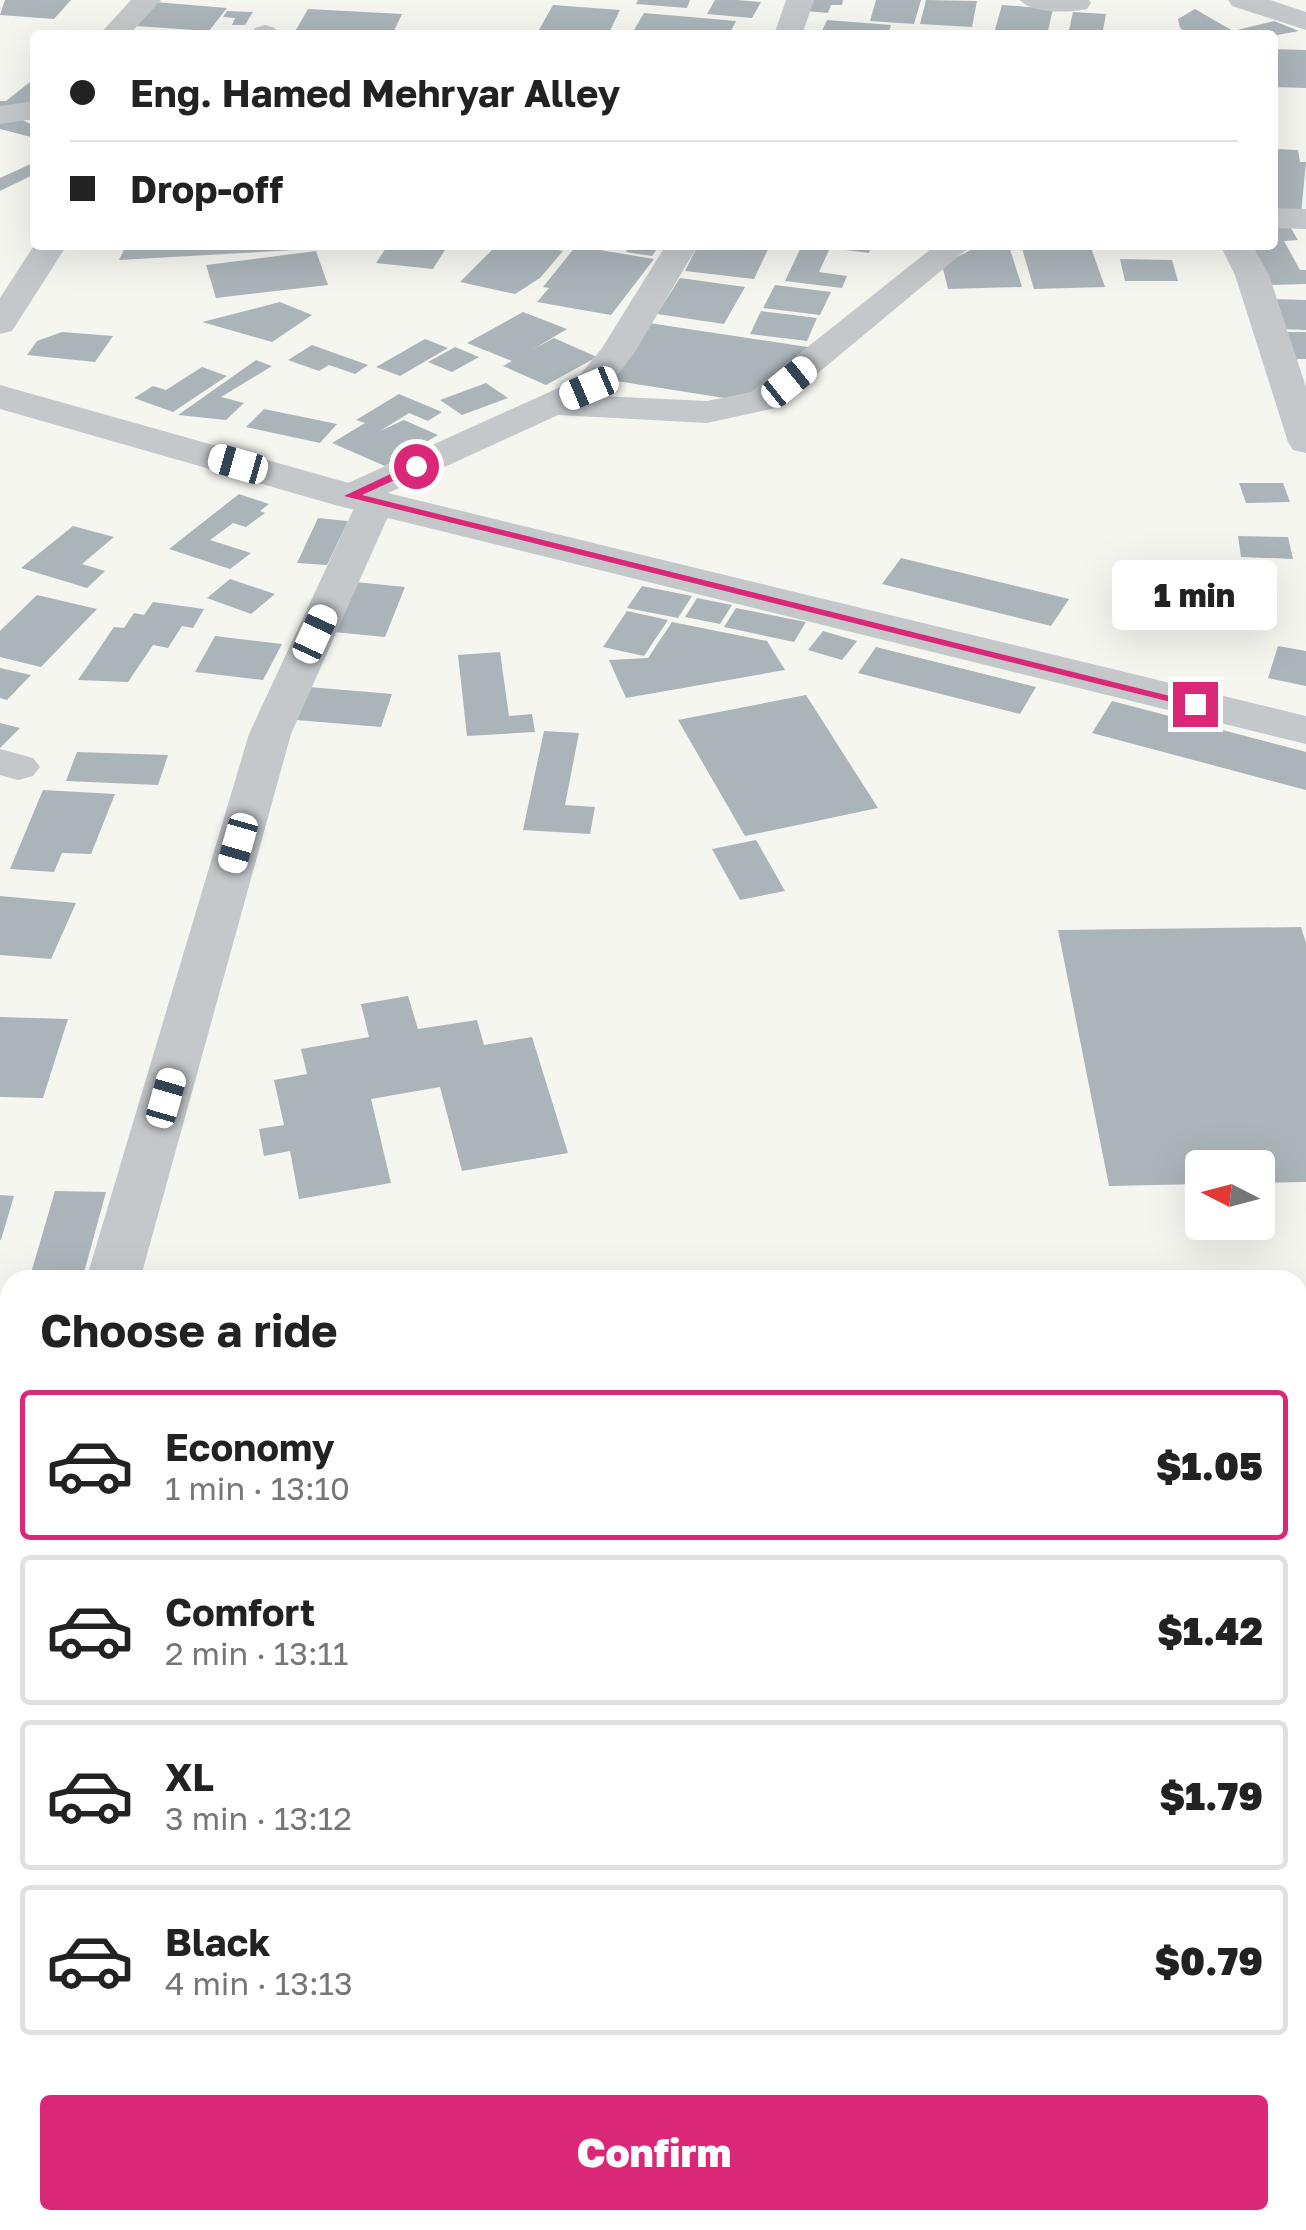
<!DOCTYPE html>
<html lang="en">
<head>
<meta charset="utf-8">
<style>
	:root { --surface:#fff; --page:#f2f2f2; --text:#222; --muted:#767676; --line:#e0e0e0; --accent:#db2777 }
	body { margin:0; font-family:"Golos Text",sans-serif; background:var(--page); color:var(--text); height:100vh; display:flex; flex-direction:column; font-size:38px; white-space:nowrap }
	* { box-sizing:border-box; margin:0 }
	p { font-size:32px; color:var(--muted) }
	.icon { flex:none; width:55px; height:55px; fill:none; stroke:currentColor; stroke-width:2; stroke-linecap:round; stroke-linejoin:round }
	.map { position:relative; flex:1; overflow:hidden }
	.drawer { position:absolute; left:0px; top:1270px; width:1308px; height:960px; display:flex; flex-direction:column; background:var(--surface); border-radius:30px 30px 0 0; box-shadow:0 10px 40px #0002 }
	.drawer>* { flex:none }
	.guide { position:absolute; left:30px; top:30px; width:1248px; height:220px; border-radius:10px; box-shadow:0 10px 40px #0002; display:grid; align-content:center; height:220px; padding:0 40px; background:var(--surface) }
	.needle { width:65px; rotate:276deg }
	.controls { position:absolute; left:1185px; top:1150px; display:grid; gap:20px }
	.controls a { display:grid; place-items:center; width:90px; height:90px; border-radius:10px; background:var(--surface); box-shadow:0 10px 40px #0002; font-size:50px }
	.end { position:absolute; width:45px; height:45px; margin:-22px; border:12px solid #db2777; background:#fff; box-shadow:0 0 0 5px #fff }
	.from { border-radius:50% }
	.bubble { position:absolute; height:70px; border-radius:10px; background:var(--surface); box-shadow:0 10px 40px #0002; font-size:32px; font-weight:800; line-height:70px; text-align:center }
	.car { position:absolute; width:30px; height:60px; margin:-30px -15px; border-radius:12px; box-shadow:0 0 8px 2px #0007; background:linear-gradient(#fff 24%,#345 0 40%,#fff 0 76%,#345 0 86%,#fff 0) }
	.guide b { display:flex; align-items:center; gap:35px; height:95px; font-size:38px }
	.guide b+b { border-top:2px solid var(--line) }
	.guide i { width:25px; height:25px; background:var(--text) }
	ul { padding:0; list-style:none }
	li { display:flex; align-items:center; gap:30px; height:150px; margin:0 20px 15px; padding:0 20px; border:5px solid var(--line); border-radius:10px }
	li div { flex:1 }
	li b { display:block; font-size:38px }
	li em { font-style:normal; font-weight:800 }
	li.current { border-color:var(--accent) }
	li>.icon { width:90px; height:90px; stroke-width:1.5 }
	h2 { padding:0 40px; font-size:45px; line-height:120px }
	.button { display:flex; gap:20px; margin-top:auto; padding:20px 40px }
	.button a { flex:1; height:115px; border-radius:10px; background:var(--accent); color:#fff; font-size:40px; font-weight:800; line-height:115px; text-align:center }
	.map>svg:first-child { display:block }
	.building { fill:#abb4b9 }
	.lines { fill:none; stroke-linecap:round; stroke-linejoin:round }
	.minor { fill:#c4c8cb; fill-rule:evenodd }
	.tertiary { fill:#c4c8cb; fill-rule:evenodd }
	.route { fill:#db2777 }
</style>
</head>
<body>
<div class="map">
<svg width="1306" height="2230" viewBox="0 0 1306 2230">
	<rect width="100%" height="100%" fill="#f6f6f1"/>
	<g class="building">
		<polygon points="5,0 71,0 54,19 0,15"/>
		<polygon points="638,0 690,0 687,8 636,4"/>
		<polygon points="715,0 737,0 761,2 752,18 707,14"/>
		<polygon points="810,0 843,0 842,5 831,5 828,13 806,11"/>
		<polygon points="876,0 921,0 914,24 870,21"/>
		<polygon points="926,0 977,1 972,27 920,24"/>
		<polygon points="155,2 227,8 209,31 136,26"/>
		<polygon points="553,5 620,10 608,35 536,35"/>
		<polygon points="1002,5 1053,9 1047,35 994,33"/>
		<polygon points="308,9 402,14 392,35 293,35"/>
		<polygon points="1195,9 1233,31 1274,21 1299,31 1272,36 1190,35 1180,28 1178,19"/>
		<polygon points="227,11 253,12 245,25 232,25 235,18 223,17"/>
		<polygon points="1073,12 1106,14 1102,35 1068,35"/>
		<polygon points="644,13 736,21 729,35 631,35"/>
		<polygon points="827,20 891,25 888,35 802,35 805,30 822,31"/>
		<polygon points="1272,49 1306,50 1306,88 1272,87"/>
		<polygon points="35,78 35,100 28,106 0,108 0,101 6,101"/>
		<polygon points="0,119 20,119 35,126 35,138 0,129"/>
		<polygon points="1277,149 1298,150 1300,162 1306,162 1301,214 1272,212 1272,170"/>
		<polygon points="35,162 35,174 0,191 0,178"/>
		<polygon points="1289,225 1298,240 1284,241 1300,270 1306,270 1306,284 1270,285 1250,245 1272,245 1272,226"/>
		<polygon points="126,245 314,245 313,249 119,260"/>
		<polygon points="388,245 448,245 433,269 376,263"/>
		<polygon points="497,245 529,245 563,251 540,278 515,294 460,282"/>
		<polygon points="631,245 660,245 652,256 626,252"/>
		<polygon points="698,245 770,245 754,279 685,271"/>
		<polygon points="802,245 872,245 869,253 830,248 819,272 847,276 842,288 785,281"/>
		<polygon points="980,245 1009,246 1022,287 948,289 942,265"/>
		<polygon points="1021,245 1090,245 1105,287 1034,289"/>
		<polygon points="576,246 654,259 611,315 537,302 549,288 543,287"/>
		<polygon points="316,251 328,285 216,298 206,265"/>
		<polygon points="1120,259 1172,260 1178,281 1125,281"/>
		<polygon points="680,278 745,287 724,324 657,314"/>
		<polygon points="775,285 831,292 820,315 763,308"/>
		<polygon points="1274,299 1306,300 1306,330 1282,329"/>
		<polygon points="280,302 312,315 272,342 202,322"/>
		<polygon points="761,311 817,318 807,341 750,334"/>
		<polygon points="523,312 567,329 532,350 554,338 597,357 546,385 503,366 512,361 467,343"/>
		<polygon points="649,323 814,348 787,376 737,400 610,380"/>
		<polygon points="62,332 113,336 95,362 27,355 37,341"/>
		<polygon points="1286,332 1306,332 1306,359 1294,359"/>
		<polygon points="425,339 448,348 400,376 376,367"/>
		<polygon points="312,345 368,365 355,374 329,365 319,371 288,360"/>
		<polygon points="455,347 479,357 452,372 428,362"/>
		<polygon points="256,360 272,366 221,397 244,403 226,420 178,415"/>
		<polygon points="202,367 227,376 173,412 134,398 153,386 166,390"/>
		<polygon points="486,383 508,398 462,415 440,400"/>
		<polygon points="399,394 442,412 428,421 409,413 380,431 404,420 438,435 385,466 332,443 365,423 356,420"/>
		<polygon points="264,409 337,424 320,443 246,427"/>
		<polygon points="1239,483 1283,483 1290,502 1246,503"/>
		<polygon points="239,494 269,504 260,511 265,513 246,527 233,523 210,540 251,553 230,569 169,549"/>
		<polygon points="318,518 348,521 327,565 297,563"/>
		<polygon points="73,526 114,537 82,564 105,571 87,588 21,568"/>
		<polygon points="1238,536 1288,537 1293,559 1241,557"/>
		<polygon points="901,558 1069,599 1051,626 882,584"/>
		<polygon points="230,579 275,594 251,614 207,598"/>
		<polygon points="345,581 405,587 385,637 323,631"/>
		<polygon points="642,586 692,596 678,618 627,608"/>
		<polygon points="37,595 97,609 41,667 0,657 0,631"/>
		<polygon points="697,598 732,605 720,624 685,617"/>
		<polygon points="153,602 204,609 193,628 182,626 168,648 153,645 128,682 78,680 114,627 124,628 134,613 144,615"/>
		<polygon points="736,608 806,622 794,642 724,627"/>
		<polygon points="627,611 668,620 644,656 603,647"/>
		<polygon points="672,622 767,641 785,670 626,698 609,660 648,658"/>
		<polygon points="823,631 857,641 842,660 808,650"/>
		<polygon points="215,636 282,644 263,680 195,672"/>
		<polygon points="1278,646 1306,651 1306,686 1268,678"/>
		<polygon points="876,647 1036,687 1020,714 858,673"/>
		<polygon points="500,652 509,716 532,714 535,732 467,736 458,655"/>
		<polygon points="0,668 31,675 7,700 0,698"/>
		<polygon points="309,687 392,694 381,727 296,720"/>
		<polygon points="806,695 878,808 745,836 678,720"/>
		<polygon points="1112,701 1306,752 1306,790 1092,733"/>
		<polygon points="0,723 20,728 0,748"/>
		<polygon points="544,731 579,733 565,805 595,807 590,834 523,830"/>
		<polygon points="77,752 168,755 158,785 66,781"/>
		<polygon points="43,790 115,794 91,854 62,853 54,872 10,869"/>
		<polygon points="756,840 785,891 740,900 712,849"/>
		<polygon points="0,896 76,903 51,959 0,955"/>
		<polygon points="1301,927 1306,943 1306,1182 1258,1183 1258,1168 1202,1168 1202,1184 1109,1186 1058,930"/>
		<polygon points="408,996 418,1029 477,1020 484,1045 532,1037 568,1153 462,1171 440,1087 371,1099 391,1183 299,1199 290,1151 264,1156 259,1129 284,1125 274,1080 307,1074 301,1049 369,1037 361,1004"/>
		<polygon points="0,1017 68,1019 43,1098 0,1097"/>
		<polygon points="55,1191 106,1192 82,1280 29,1280"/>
		<polygon points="0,1195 14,1196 1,1240 0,1240"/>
		<polygon points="0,1336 10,1336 10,1384 1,1419"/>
		<polygon points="1306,1483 1306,1582 1298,1583 1298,1484"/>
		<polygon points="1298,1948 1306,1990 1306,2090 1298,2089"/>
		<polygon points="1298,2109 1306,2109 1306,2230 1303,2230 1298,2188"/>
		<polygon points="12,2220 157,2220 156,2230 12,2230"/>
		<polygon points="241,2220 307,2220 307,2230 240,2230"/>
		<polygon points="331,2220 415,2220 414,2230 330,2230"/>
		<polygon points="454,2220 618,2220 618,2230 453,2230"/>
		<polygon points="673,2220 843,2220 843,2230 672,2230"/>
		<polygon points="920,2220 1061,2220 1061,2230 921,2230"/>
		<polygon points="1111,2220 1247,2220 1248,2230 1111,2230"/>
	</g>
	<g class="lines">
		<g class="minor">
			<polygon points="131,0 161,0 129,35 99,35"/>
			<polygon points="786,0 814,0 802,35 774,35"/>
			<path d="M1020 0H1089L1091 3 1087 9C1069 13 1032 14 1020 0Z"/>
			<polygon points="1228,0 1270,0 1306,12 1306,30 1232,6"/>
			<polygon points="265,25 275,28 279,35 251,35 255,28"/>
			<polygon points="35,101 35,119 0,124 0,106"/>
			<polygon points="1272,208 1306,209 1306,229 1272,228"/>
			<polygon points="35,244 67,245 12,331 0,334 0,298"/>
			<polygon points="666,245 698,245 635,352 601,396 707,401 751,392 936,245 972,245 776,408 707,423 558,415 388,493 395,501 291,734 140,1280 86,1280 249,734 355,506 337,504 331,496 337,488 576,380 602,348"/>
			<polygon points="1220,245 1252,245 1269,275 1306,387 1306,453 1293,450 1288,442 1235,275"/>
			<polygon points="0,749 33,758 40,767 33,776 18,780 0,775"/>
			<rect x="0" y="1448" width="10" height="46"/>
			<rect x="0" y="1824" width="10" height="58"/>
			<rect x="1298" y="1847" width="8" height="58"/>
			<polygon points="10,2029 10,2204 0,2208 0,2033"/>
		</g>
		<polygon class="tertiary" points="0,385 363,487 1306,716 1306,744 335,505 0,409"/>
	</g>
	<polygon class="route" points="416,462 421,468 362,495 1202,704 1195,708 344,496"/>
</svg>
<div class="controls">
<a><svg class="needle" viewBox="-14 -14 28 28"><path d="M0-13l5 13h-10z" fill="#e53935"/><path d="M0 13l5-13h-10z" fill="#767676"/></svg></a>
</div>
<i class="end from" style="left:416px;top:466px"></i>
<i class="end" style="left:1195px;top:704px"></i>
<div class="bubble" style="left:1112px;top:560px;width:165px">1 min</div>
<i class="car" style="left:789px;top:382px;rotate:51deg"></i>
<i class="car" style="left:589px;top:388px;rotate:247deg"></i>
<i class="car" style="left:238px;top:464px;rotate:286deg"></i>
<i class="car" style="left:315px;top:634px;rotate:25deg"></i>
<i class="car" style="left:238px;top:843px;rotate:196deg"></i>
<i class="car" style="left:166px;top:1098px;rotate:16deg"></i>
<div class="guide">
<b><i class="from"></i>Eng. Hamed Mehryar Alley</b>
<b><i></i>Drop-off</b>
</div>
<section class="drawer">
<h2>Choose a ride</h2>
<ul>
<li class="current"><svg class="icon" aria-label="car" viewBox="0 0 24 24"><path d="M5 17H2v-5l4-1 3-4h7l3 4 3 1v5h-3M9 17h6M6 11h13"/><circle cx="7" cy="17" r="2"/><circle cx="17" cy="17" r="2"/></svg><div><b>Economy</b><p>1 min · 13:10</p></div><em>$1.05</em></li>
<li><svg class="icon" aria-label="car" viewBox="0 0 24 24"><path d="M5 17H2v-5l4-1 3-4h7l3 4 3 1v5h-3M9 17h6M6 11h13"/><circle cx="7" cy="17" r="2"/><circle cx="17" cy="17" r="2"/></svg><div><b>Comfort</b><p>2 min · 13:11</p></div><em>$1.42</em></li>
<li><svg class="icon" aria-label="car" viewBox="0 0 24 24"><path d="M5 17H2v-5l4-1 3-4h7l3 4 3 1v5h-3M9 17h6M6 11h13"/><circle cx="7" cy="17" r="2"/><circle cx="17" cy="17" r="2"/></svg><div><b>XL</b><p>3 min · 13:12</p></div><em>$1.79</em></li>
<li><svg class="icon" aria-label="car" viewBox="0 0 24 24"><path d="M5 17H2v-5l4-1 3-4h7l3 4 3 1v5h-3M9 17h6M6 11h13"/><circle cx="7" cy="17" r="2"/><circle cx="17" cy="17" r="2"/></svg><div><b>Black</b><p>4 min · 13:13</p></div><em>$0.79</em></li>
</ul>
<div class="button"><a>Confirm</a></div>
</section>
</div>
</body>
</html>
